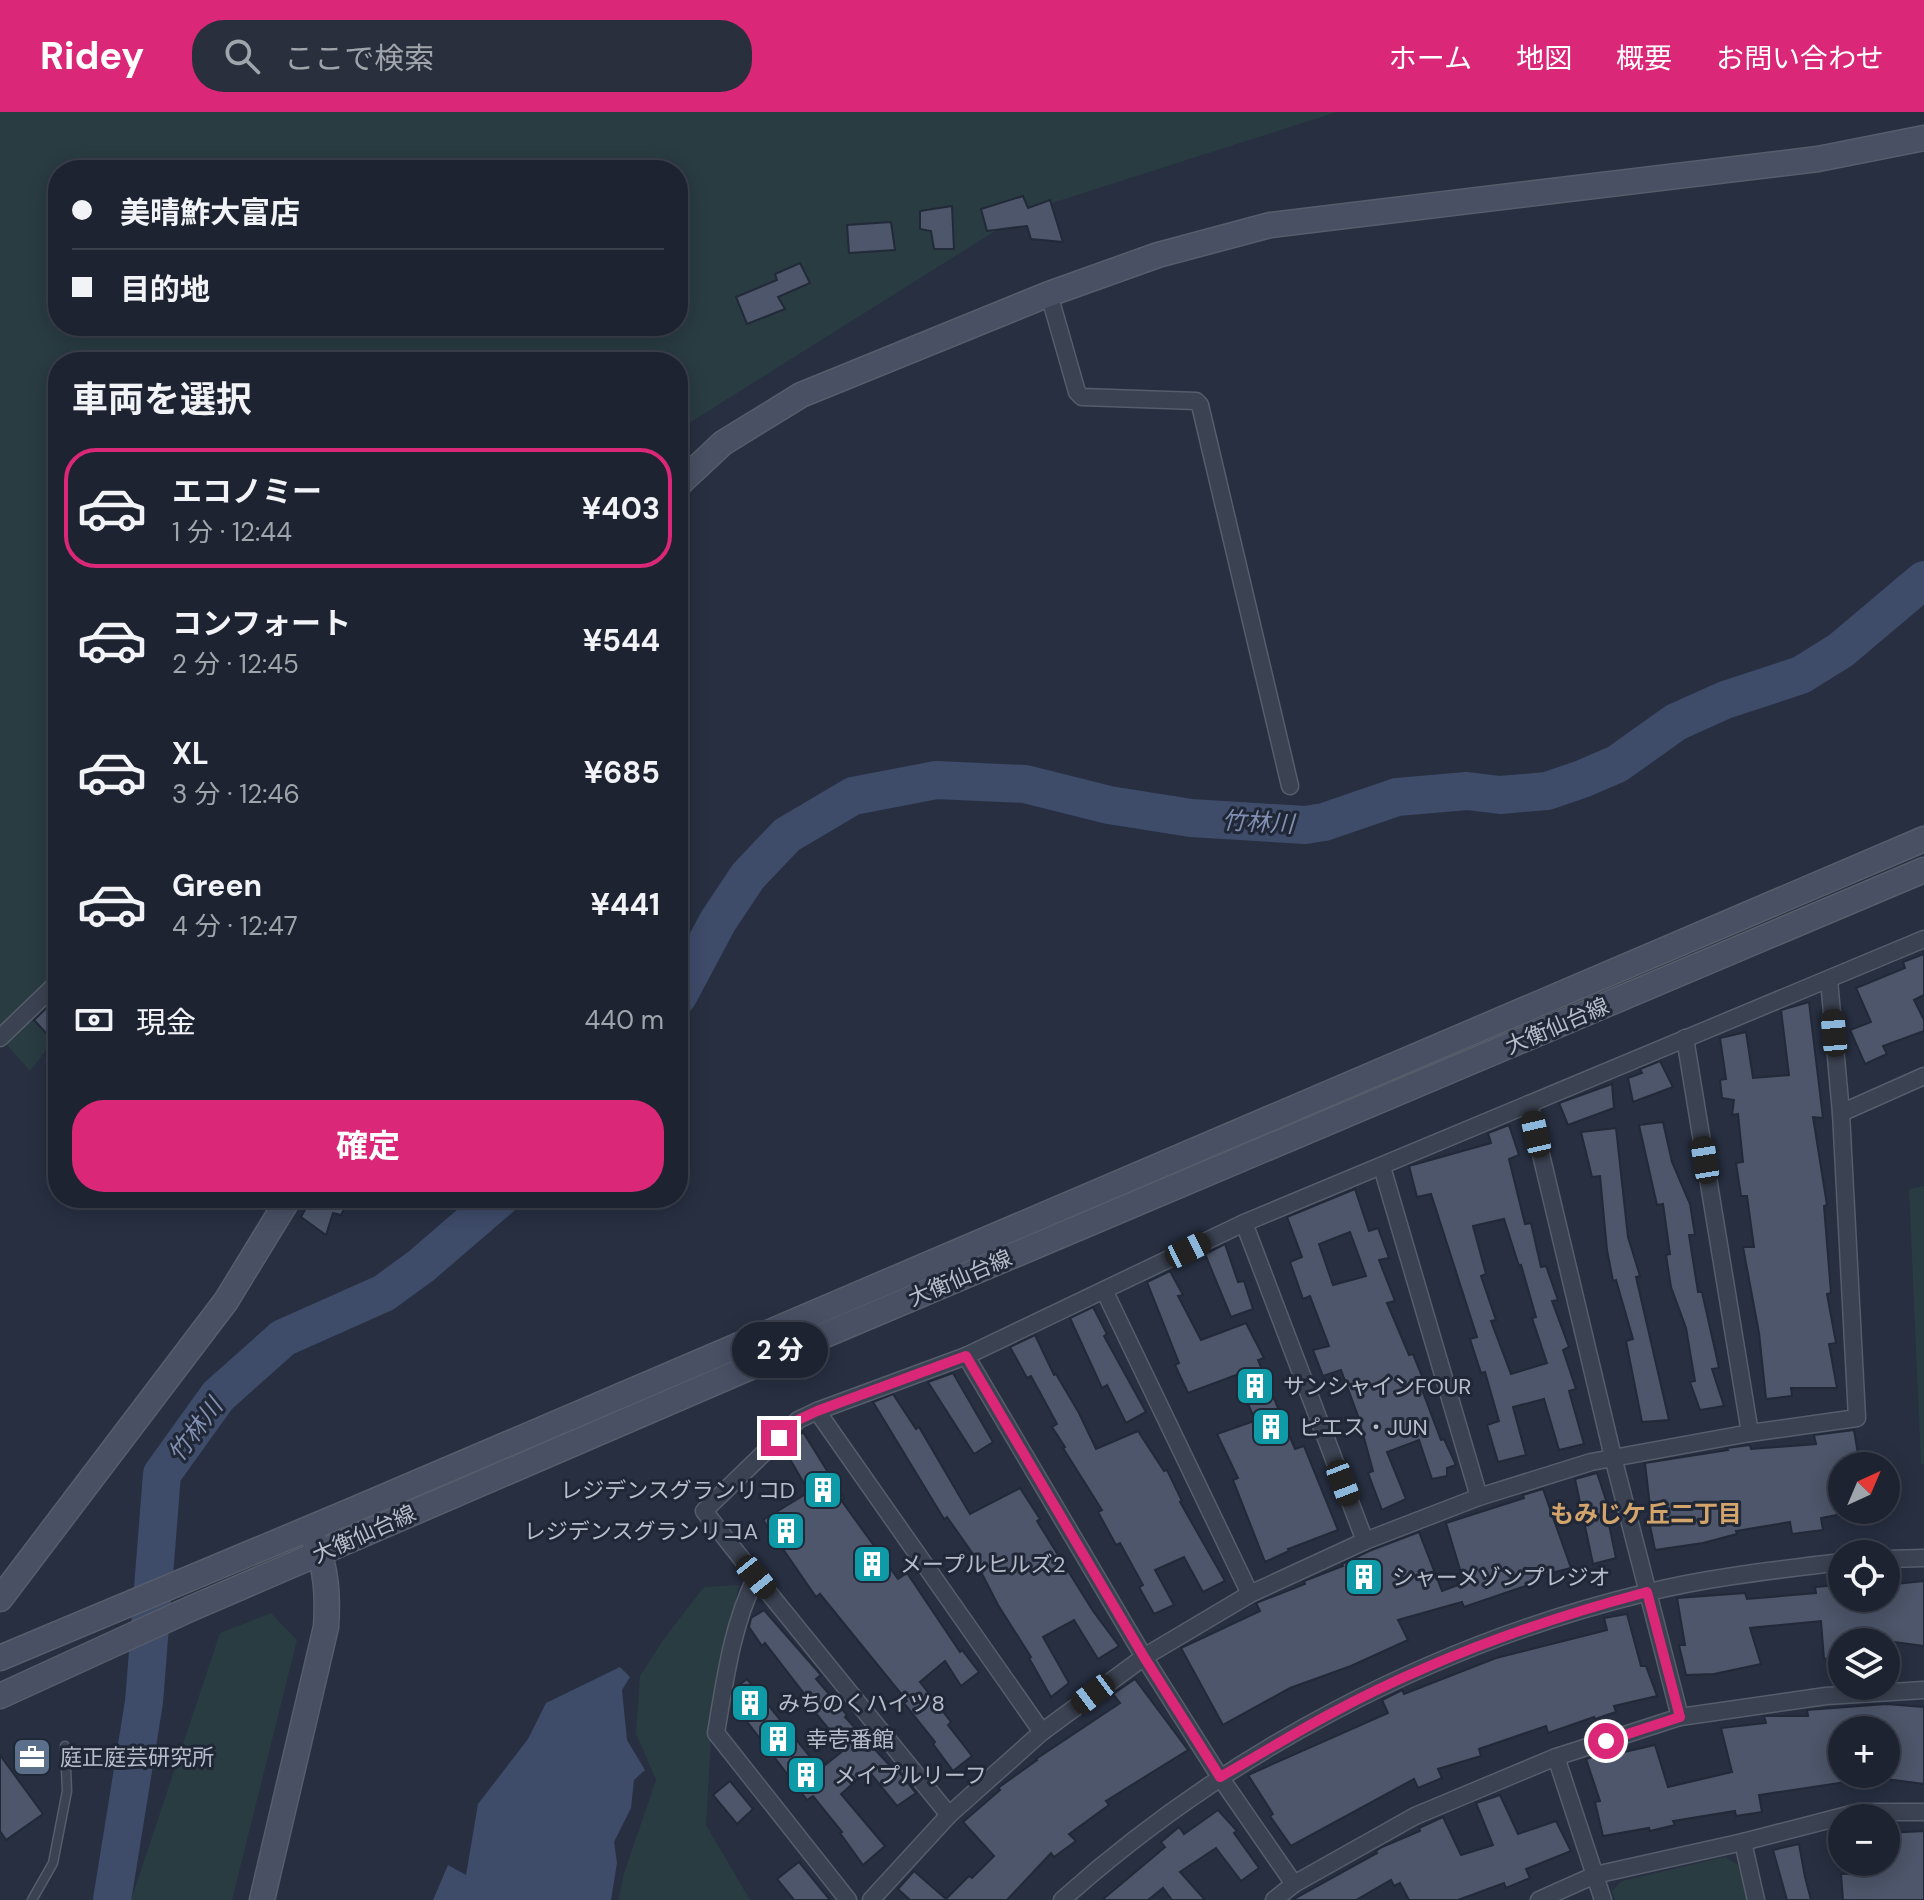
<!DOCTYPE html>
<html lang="ja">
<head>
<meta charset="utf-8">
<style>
	:root { --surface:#1d2331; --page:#2a2f3d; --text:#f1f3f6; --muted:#a0a4ab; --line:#3b404d; --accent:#db2777 }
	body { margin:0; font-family:"DM Sans","Noto Sans JP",sans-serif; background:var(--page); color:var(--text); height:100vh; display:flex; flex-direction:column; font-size:30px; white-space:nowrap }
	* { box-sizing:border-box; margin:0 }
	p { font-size:26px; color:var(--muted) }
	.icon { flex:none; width:44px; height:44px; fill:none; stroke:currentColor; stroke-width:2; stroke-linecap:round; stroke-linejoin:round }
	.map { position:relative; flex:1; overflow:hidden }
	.sheet { position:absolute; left:48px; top:240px; width:640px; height:856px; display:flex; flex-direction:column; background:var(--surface); border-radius:32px; box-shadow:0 4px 20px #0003,0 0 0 2px var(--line) }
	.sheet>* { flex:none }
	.banner { position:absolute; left:48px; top:48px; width:640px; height:176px; border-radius:32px; box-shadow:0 4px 20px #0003,0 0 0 2px var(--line); display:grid; align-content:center; height:176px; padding:0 24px; background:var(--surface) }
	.needle { width:52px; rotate:44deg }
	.controls { position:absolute; left:1828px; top:1340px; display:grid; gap:16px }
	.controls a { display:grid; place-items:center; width:72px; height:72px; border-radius:50%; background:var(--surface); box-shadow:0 4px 20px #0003,0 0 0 2px var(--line); font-size:40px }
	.end { position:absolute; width:36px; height:36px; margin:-18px; border:10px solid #db2777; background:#fff; box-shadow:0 0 0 4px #fff }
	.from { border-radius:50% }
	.bubble { position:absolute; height:56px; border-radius:28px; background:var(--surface); box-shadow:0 4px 20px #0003,0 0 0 2px var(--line); font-size:26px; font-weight:700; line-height:56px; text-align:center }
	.car { position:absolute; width:24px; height:48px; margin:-24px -12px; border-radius:10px; box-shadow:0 0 6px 2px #0007; background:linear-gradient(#222 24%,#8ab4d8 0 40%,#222 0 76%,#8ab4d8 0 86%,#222 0) }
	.banner b { display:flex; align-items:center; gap:28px; height:76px; font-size:30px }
	.banner b+b { border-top:2px solid var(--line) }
	.banner i { width:20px; height:20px; background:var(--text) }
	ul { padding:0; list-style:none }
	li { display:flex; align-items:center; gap:24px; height:120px; margin:0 16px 12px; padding:0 8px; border:4px solid transparent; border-radius:32px }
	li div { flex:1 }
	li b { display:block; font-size:30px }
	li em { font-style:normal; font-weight:700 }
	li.active { border-color:var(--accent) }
	li>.icon { width:72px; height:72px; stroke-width:1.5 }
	h2 { padding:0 24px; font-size:36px; line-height:96px }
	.pay { display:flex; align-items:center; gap:20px; height:88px; padding:0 24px; font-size:30px }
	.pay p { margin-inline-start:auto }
	.button { display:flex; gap:16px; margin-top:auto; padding:16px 24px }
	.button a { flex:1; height:92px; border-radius:32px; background:var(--accent); color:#fff; font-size:32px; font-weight:700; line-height:92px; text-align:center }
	header { display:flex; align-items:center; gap:48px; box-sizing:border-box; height:112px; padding:0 40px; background:var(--accent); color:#fff }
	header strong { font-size:38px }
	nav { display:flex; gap:44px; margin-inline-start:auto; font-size:28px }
	.search { width:560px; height:72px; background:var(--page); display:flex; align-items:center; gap:20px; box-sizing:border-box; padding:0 28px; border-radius:32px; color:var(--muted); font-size:30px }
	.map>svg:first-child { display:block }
	.green { fill:#293c42; fill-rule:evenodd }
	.water { fill:#3e4b69 }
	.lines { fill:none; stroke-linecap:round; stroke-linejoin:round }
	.river { stroke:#3e4b69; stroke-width:38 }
	.building { fill:#4d566a; stroke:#222938; stroke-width:2; fill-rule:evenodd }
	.lane-casing { stroke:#565d6b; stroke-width:11 }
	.street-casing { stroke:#565d6b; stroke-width:19 }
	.secondary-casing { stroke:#565d6b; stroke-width:27 }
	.lane { stroke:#3b4251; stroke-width:8 }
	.street { stroke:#3b4251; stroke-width:16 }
	.secondary { stroke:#495064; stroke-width:24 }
	.route { stroke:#db2777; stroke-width:10 }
	.labels { text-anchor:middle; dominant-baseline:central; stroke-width:6; stroke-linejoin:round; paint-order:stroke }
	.street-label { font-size:22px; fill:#b8bdcb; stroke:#202736 }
	.poi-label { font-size:22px; fill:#b8bdcb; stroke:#202736; text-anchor:start }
	.water-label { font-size:24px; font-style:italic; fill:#8190b2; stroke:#202736 }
	.neighbourhood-label { font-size:24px; font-weight:bold; fill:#d3a46b; stroke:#202736 }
</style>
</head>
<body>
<header>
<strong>Ridey</strong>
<div class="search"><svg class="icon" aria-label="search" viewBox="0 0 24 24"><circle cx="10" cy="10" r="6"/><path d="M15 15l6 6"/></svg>ここで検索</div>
<nav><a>ホーム</a><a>地図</a><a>概要</a><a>お問い合わせ</a></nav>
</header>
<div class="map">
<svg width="1924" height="1788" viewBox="0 0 1924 1788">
	<rect width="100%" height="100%" fill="#272f41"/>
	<g class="green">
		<path d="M0 0H1337L1027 99 678 318V250H58V923L30 959 0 925ZM58 58H678V214H58Z"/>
		<polygon points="1924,1074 1924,1352 1921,1352 1909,1077"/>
		<polygon points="739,1473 713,1593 706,1713 750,1788 619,1788 623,1764 656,1668 636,1621 640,1564 663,1528 704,1475"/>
		<polygon points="271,1501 297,1528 232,1788 131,1788 220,1521"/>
		<polygon points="1725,1745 1738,1753 1748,1788 1615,1788 1612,1779 1622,1769"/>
	</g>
	<polygon class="water" points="620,1555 630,1565 622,1578 627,1628 645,1658 634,1668 631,1696 614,1730 617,1751 611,1788 433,1788 448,1753 466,1763 478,1692 528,1627 546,1591"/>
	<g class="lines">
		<g class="river">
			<polyline points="678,884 718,809 748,764 787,723 853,684 936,668 1025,672 1109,693 1191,706 1305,713 1324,710 1397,685 1467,679 1500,683 1547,679 1582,667 1617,652 1676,610 1725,588 1801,563 1841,538 1924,468"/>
			<polyline points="112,1788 144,1590 162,1362 218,1284 283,1226 384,1181 421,1154 500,1086"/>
		</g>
	</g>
	<g class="building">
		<polygon points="1023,84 1028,96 1050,88 1063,130 1031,127 1027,114 987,119 981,97"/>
		<polygon points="952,94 954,137 934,137 931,119 920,117 920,99"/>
		<polygon points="891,110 895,138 849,141 847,113"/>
		<polygon points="800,151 810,171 778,185 785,197 747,212 736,185 777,168 775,162"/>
		<polygon points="1924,842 1924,883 1914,888 1924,908 1924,919 1883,934 1887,942 1865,952 1850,918 1871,910 1856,876 1905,856 1903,850"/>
		<polygon points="58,885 58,934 34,908"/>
		<polygon points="1809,890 1823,1006 1813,1005 1827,1093 1824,1094 1831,1181 1827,1182 1836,1231 1829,1232 1837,1276 1791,1276 1792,1284 1766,1287 1759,1221 1743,1135 1754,1135 1747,1084 1741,1084 1736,1051 1743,1050 1738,1002 1732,1003 1734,988 1722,986 1720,968 1726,967 1720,926 1746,920 1753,966 1789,963 1781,898"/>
		<polygon points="1660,949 1673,975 1633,990 1628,966 1642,961 1640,957"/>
		<polygon points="1612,972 1614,996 1568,1013 1559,991"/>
		<polygon points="1663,1010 1672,1050 1690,1092 1695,1123 1689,1123 1698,1180 1702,1180 1719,1256 1712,1257 1724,1294 1700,1298 1690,1270 1695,1269 1686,1216 1671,1175 1666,1143 1670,1142 1663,1092 1657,1093 1639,1013"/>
		<path d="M1509 1013 1519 1043 1509 1047 1525 1112 1531 1111 1541 1155 1546 1154 1558 1188 1552 1189 1569 1235 1563 1238 1576 1277 1569 1279 1584 1332 1559 1338 1544 1287 1513 1295 1526 1343 1498 1350 1487 1313 1499 1309 1485 1260 1481 1261 1470 1227 1477 1225 1431 1082 1417 1085 1409 1054 1491 1031 1488 1021ZM1504 1107 1519 1154 1521 1153 1536 1205 1532 1206 1547 1251 1511 1262 1491 1209 1496 1208 1481 1164 1486 1162 1473 1114Z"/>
		<polygon points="1616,1016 1628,1125 1640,1164 1636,1165 1669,1308 1642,1310 1626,1229 1633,1227 1616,1168 1613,1169 1607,1138 1600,1064 1592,1065 1581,1020"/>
		<path d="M1355 1077 1369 1119 1378 1116 1389 1146 1379 1148 1395 1189 1387 1191 1409 1243 1413 1242 1426 1274 1421 1275 1441 1328 1444 1327 1456 1353 1447 1356V1364L1432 1367 1419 1328 1387 1340 1406 1387 1382 1398 1368 1361 1373 1359 1358 1304 1341 1258 1323 1264 1313 1238 1329 1234 1310 1184 1303 1187 1290 1150 1302 1145 1287 1105ZM1350 1120 1366 1164 1333 1173 1319 1132Z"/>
		<polygon points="304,1086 350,1086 341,1103 333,1101 326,1123 301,1105 307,1094 302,1092"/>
		<polygon points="1225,1132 1238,1170 1244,1169 1253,1197 1231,1205 1205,1142"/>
		<polygon points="1170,1159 1183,1183 1178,1184 1201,1228 1246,1211 1264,1246 1258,1248 1295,1337 1304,1334 1338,1418 1288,1437 1289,1439 1265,1450 1233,1368 1238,1366 1217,1322 1254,1309 1252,1301 1236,1263 1188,1281 1175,1253 1179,1251 1147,1170"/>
		<polygon points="1093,1195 1107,1222 1104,1224 1146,1300 1126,1311 1107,1273 1102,1276 1070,1206"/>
		<polygon points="1035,1223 1054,1263 1056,1262 1079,1301 1096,1337 1138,1319 1164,1359 1167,1358 1182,1389 1180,1390 1225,1469 1203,1480 1184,1445 1155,1458 1174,1493 1154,1502 1139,1475 1143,1473 1120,1431 1116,1433 1098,1400 1102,1398 1063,1336 1065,1335 1052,1315 1057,1312 1031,1264 1027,1266 1010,1235"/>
		<polygon points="953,1261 993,1330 974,1342 928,1270"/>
		<polygon points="893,1282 916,1317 919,1315 970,1402 1020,1376 1040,1407 1037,1409 1093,1499 1119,1534 1098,1547 1074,1508 1043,1525 1069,1571 1051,1585 1029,1546 1031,1545 998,1493 979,1456 982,1455 947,1405 944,1407 873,1290"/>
		<polygon points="1854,1318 1860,1354 1842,1354 1842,1402 1821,1406 1823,1418 1792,1422 1790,1410 1736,1419 1737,1422 1703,1431 1655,1438 1648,1404 1651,1403 1645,1351 1728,1338 1727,1336 1742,1334 1750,1333 1751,1337 1816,1332 1814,1323"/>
		<polygon points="803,1320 844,1386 841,1388 898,1467 907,1461 960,1540 962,1538 979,1560 961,1574 945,1549 920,1570 951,1610 948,1613 972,1644 953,1659 933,1632 935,1630 904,1591 907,1589 820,1482 816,1485 763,1408 809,1380 784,1337"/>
		<polygon points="1597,1361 1609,1397 1606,1398 1616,1446 1593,1452 1575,1367"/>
		<polygon points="1543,1377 1571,1456 1535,1465 1537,1470 1464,1495 1462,1490 1398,1508 1408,1528 1351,1554 1290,1576 1223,1613 1181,1536 1260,1499 1256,1491 1305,1472 1304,1469 1343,1454 1342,1452 1369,1439 1419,1420 1442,1479 1464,1471 1446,1411 1524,1386 1523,1383"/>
		<polygon points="1924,1469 1924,1534 1894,1530 1842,1530 1842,1545 1824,1547 1821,1509 1750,1516 1761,1552 1714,1562 1686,1563 1679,1533 1685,1533 1677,1486 1745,1481 1747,1487 1816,1481 1815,1475 1839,1473 1841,1486 1886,1486 1886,1473"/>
		<polygon points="764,1498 821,1563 816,1567 847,1603 845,1605 892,1656 894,1654 916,1681 897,1694 868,1658 841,1682 885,1734 863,1753 840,1721 842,1720 813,1684 807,1688 732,1590 734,1577 747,1567 820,1657 845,1637 810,1594 812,1592 765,1531 762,1534 749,1515 751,1506"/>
		<polygon points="1627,1502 1641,1554 1646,1554 1657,1584 1614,1594 1616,1600 1595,1607 1594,1605 1548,1621 1546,1614 1479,1637 1481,1644 1438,1657 1442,1666 1418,1676 1414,1667 1291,1734 1270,1704 1273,1702 1248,1663 1388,1601 1382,1588 1402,1578 1404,1582 1496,1546 1607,1518 1604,1506"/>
		<polygon points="1135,1567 1188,1638 1106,1689 1109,1693 1069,1722 1076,1729 1054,1745 1051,1741 1007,1788 910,1788 898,1777 914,1759 946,1787 969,1764 972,1766 994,1744 963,1710 1000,1678 998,1676 1037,1648 1036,1647 1120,1591 1113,1582"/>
		<polygon points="1886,1592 1924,1595 1924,1672 1886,1667 1886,1618 1842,1618 1842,1622 1834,1623 1846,1670 1759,1683 1762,1700 1736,1704 1735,1699 1673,1709 1675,1713 1650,1719 1649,1716 1603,1724 1595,1690 1600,1689 1586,1647 1610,1639 1611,1643 1655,1633 1668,1675 1732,1660 1721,1616 1766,1611 1764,1604 1808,1604 1807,1598"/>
		<polygon points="0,1643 43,1702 6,1728 0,1719"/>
		<polygon points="730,1669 753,1697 737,1712 713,1683"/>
		<polygon points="1500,1683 1518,1722 1556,1709 1571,1739 1526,1757 1530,1766 1506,1776 1504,1771 1458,1788 1409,1788 1400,1771 1394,1774 1391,1768 1356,1788 1292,1788 1377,1741 1376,1739 1382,1735 1420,1719 1419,1716 1443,1705 1461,1743 1493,1733 1476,1691"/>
		<polygon points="1218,1698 1237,1719 1234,1721 1259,1756 1241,1769 1216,1736 1180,1760 1205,1788 1172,1788 1163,1776 1148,1788 1102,1788 1165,1735 1161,1730 1179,1715 1184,1722"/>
		<polygon points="1924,1719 1924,1788 1843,1788 1841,1762 1871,1761 1869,1750 1886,1750 1886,1721"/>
		<polygon points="1799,1732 1805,1765 1811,1788 1787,1788 1773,1738"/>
		<polygon points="799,1750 830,1788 794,1788 777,1767"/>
	</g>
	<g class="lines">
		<g class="lane-casing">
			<polyline id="lane" points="32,1788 53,1751 67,1679 65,1634"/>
		</g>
		<g class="street-casing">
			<g id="street">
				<polyline points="1049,182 1077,280 1082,285 1196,289 1200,293 1290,674"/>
				<polyline points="0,926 58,870"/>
				<polyline points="1685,926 1750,1321"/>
				<polyline points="1529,992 1613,1345 1680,1605"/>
				<polyline points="1841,1001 1924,964"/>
				<polyline points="1382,1055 1479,1385"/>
				<polyline points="1244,1111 1365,1429"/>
				<polyline points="1104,1178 1250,1482"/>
				<polyline points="966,1244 1144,1545 1220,1665 1294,1772"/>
				<polyline points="817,1299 1042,1620"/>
				<polyline points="1886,1447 1924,1446"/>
				<polyline points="756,1465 949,1703"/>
				<polyline points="1556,1645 1603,1788"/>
				<polyline points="1743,1730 1859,1700 1924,1700"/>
				<path d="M848 1788 716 1621C725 1568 732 1513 756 1465L704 1399 798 1308 817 1299 966 1244 1244 1111 1924 827"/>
				<polyline points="871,1788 949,1703 1042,1620 1144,1545 1250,1482 1365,1429 1479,1385 1591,1350 1750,1321 1857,1306 1841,1001 1829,868"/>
				<path d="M1062 1788C1226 1641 1430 1533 1645 1481 1709 1465 1776 1458 1842 1450"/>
				<polyline points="1274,1788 1294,1772 1415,1704 1556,1645 1680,1605 1826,1584 1924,1578"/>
				<polyline points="1539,1788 1595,1763 1743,1730 1756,1788"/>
			</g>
		</g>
		<g class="secondary-casing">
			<g id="secondary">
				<polyline points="678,373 723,331 801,283 1049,182 1158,143 1270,113 1818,47 1924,26"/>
				<polyline points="0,1487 226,1189 289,1086"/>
				<polyline points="0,1546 346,1401 1924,727"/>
				<polyline points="0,1584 190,1497 818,1226 1924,758"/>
				<path d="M262 1788 326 1515C328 1485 327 1456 314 1428"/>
			</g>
		</g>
		<use href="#lane" class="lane"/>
		<use href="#street" class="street"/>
		<use href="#secondary" class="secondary"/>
	</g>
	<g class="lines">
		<path class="route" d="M779 1326 798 1308 817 1299 966 1244 1144 1545 1220 1665C1258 1644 1294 1621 1332 1601 1432 1547 1538 1509 1647 1480L1680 1605 1606 1629"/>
	</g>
	<defs>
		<g id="building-square" transform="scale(2)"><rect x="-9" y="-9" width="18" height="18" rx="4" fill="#0f9aa8" stroke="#202736"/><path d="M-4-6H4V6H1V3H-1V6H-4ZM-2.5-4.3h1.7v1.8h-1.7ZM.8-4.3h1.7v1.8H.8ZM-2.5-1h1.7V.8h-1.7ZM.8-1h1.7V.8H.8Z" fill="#fff"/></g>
		<g id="office-square" transform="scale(2)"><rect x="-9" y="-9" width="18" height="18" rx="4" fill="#5c6f8a" stroke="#202736"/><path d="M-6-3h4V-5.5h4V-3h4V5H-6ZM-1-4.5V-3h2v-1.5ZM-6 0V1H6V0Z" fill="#fff"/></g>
	</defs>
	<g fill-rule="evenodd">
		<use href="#building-square" x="1255" y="1274"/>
		<use href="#building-square" x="1271" y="1315"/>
		<use href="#building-square" x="823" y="1378"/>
		<use href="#building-square" x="786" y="1419"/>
		<use href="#building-square" x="872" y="1452"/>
		<use href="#building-square" x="1364" y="1465"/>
		<use href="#building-square" x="750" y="1591"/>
		<use href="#building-square" x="778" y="1627"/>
		<use href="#office-square" x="32" y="1645"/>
		<use href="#building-square" x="806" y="1663"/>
	</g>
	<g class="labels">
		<g class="street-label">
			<text transform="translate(1557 914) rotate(-23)">大衡仙台線</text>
			<text transform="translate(960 1166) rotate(-23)">大衡仙台線</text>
			<text transform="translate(364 1422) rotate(-24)">大衡仙台線</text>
		</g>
		<g class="poi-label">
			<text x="1283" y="1274">サンシャインFOUR</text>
			<text x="1299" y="1315">ピエス・JUN</text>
			<text x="795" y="1378" text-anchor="end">レジデンスグランリコD</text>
			<text x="758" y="1419" text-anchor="end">レジデンスグランリコA</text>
			<text x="900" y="1452">メープルヒルズ2</text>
			<text x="1392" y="1465">シャーメゾンプレジオ</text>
			<text x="778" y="1591">みちのくハイツ8</text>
			<text x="806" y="1627">幸壱番館</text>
			<text x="60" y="1645">庭正庭芸研究所</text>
			<text x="834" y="1663">メイプルリーフ</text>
		</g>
		<g class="water-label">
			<text transform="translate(1258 710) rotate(3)">竹林川</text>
			<text transform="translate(195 1318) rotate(-53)">竹林川</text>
		</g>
		<g class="neighbourhood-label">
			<text x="1646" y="1401">もみじケ丘二丁目</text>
		</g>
	</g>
</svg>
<div class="controls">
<a><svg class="needle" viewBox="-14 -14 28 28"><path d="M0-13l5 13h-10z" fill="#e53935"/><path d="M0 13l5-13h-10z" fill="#a0a4ab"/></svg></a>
<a><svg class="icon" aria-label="locate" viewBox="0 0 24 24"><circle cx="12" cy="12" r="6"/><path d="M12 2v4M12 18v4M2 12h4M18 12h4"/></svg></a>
<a><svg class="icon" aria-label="layers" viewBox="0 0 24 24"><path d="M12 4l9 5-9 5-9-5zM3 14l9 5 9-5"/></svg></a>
<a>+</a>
<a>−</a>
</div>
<i class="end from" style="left:1606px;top:1629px"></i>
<i class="end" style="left:779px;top:1326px"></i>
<div class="bubble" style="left:732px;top:1210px;width:96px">2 分</div>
<i class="car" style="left:1834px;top:921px;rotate:355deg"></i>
<i class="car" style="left:1536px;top:1022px;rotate:347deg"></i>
<i class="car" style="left:1705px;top:1048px;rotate:351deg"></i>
<i class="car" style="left:1188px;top:1138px;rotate:64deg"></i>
<i class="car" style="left:1343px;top:1371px;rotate:159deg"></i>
<i class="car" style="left:756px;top:1465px;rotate:141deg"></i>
<i class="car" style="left:1093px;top:1582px;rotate:233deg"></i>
<div class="banner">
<b><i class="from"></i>美晴鮓大富店</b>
<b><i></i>目的地</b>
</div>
<section class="sheet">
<h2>車両を選択</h2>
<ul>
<li class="active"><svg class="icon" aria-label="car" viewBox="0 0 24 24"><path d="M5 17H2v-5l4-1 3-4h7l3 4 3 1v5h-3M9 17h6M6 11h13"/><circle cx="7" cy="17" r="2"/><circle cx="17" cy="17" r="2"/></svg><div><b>エコノミー</b><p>1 分 · 12:44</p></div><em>¥403</em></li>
<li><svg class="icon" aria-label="car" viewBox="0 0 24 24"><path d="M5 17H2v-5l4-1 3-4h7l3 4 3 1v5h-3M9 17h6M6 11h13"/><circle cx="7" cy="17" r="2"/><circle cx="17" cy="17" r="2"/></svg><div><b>コンフォート</b><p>2 分 · 12:45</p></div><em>¥544</em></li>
<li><svg class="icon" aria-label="car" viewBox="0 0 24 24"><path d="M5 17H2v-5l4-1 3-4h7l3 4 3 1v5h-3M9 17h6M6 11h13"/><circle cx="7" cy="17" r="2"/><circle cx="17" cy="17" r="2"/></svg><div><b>XL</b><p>3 分 · 12:46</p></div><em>¥685</em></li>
<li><svg class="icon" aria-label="car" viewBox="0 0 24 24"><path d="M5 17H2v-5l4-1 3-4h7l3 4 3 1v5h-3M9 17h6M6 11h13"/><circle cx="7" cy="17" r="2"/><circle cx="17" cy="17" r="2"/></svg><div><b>Green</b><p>4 分 · 12:47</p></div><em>¥441</em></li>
</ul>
<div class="pay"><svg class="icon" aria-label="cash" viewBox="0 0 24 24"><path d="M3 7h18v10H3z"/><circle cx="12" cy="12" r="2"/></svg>現金<p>440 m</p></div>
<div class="button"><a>確定</a></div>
</section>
</div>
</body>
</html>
